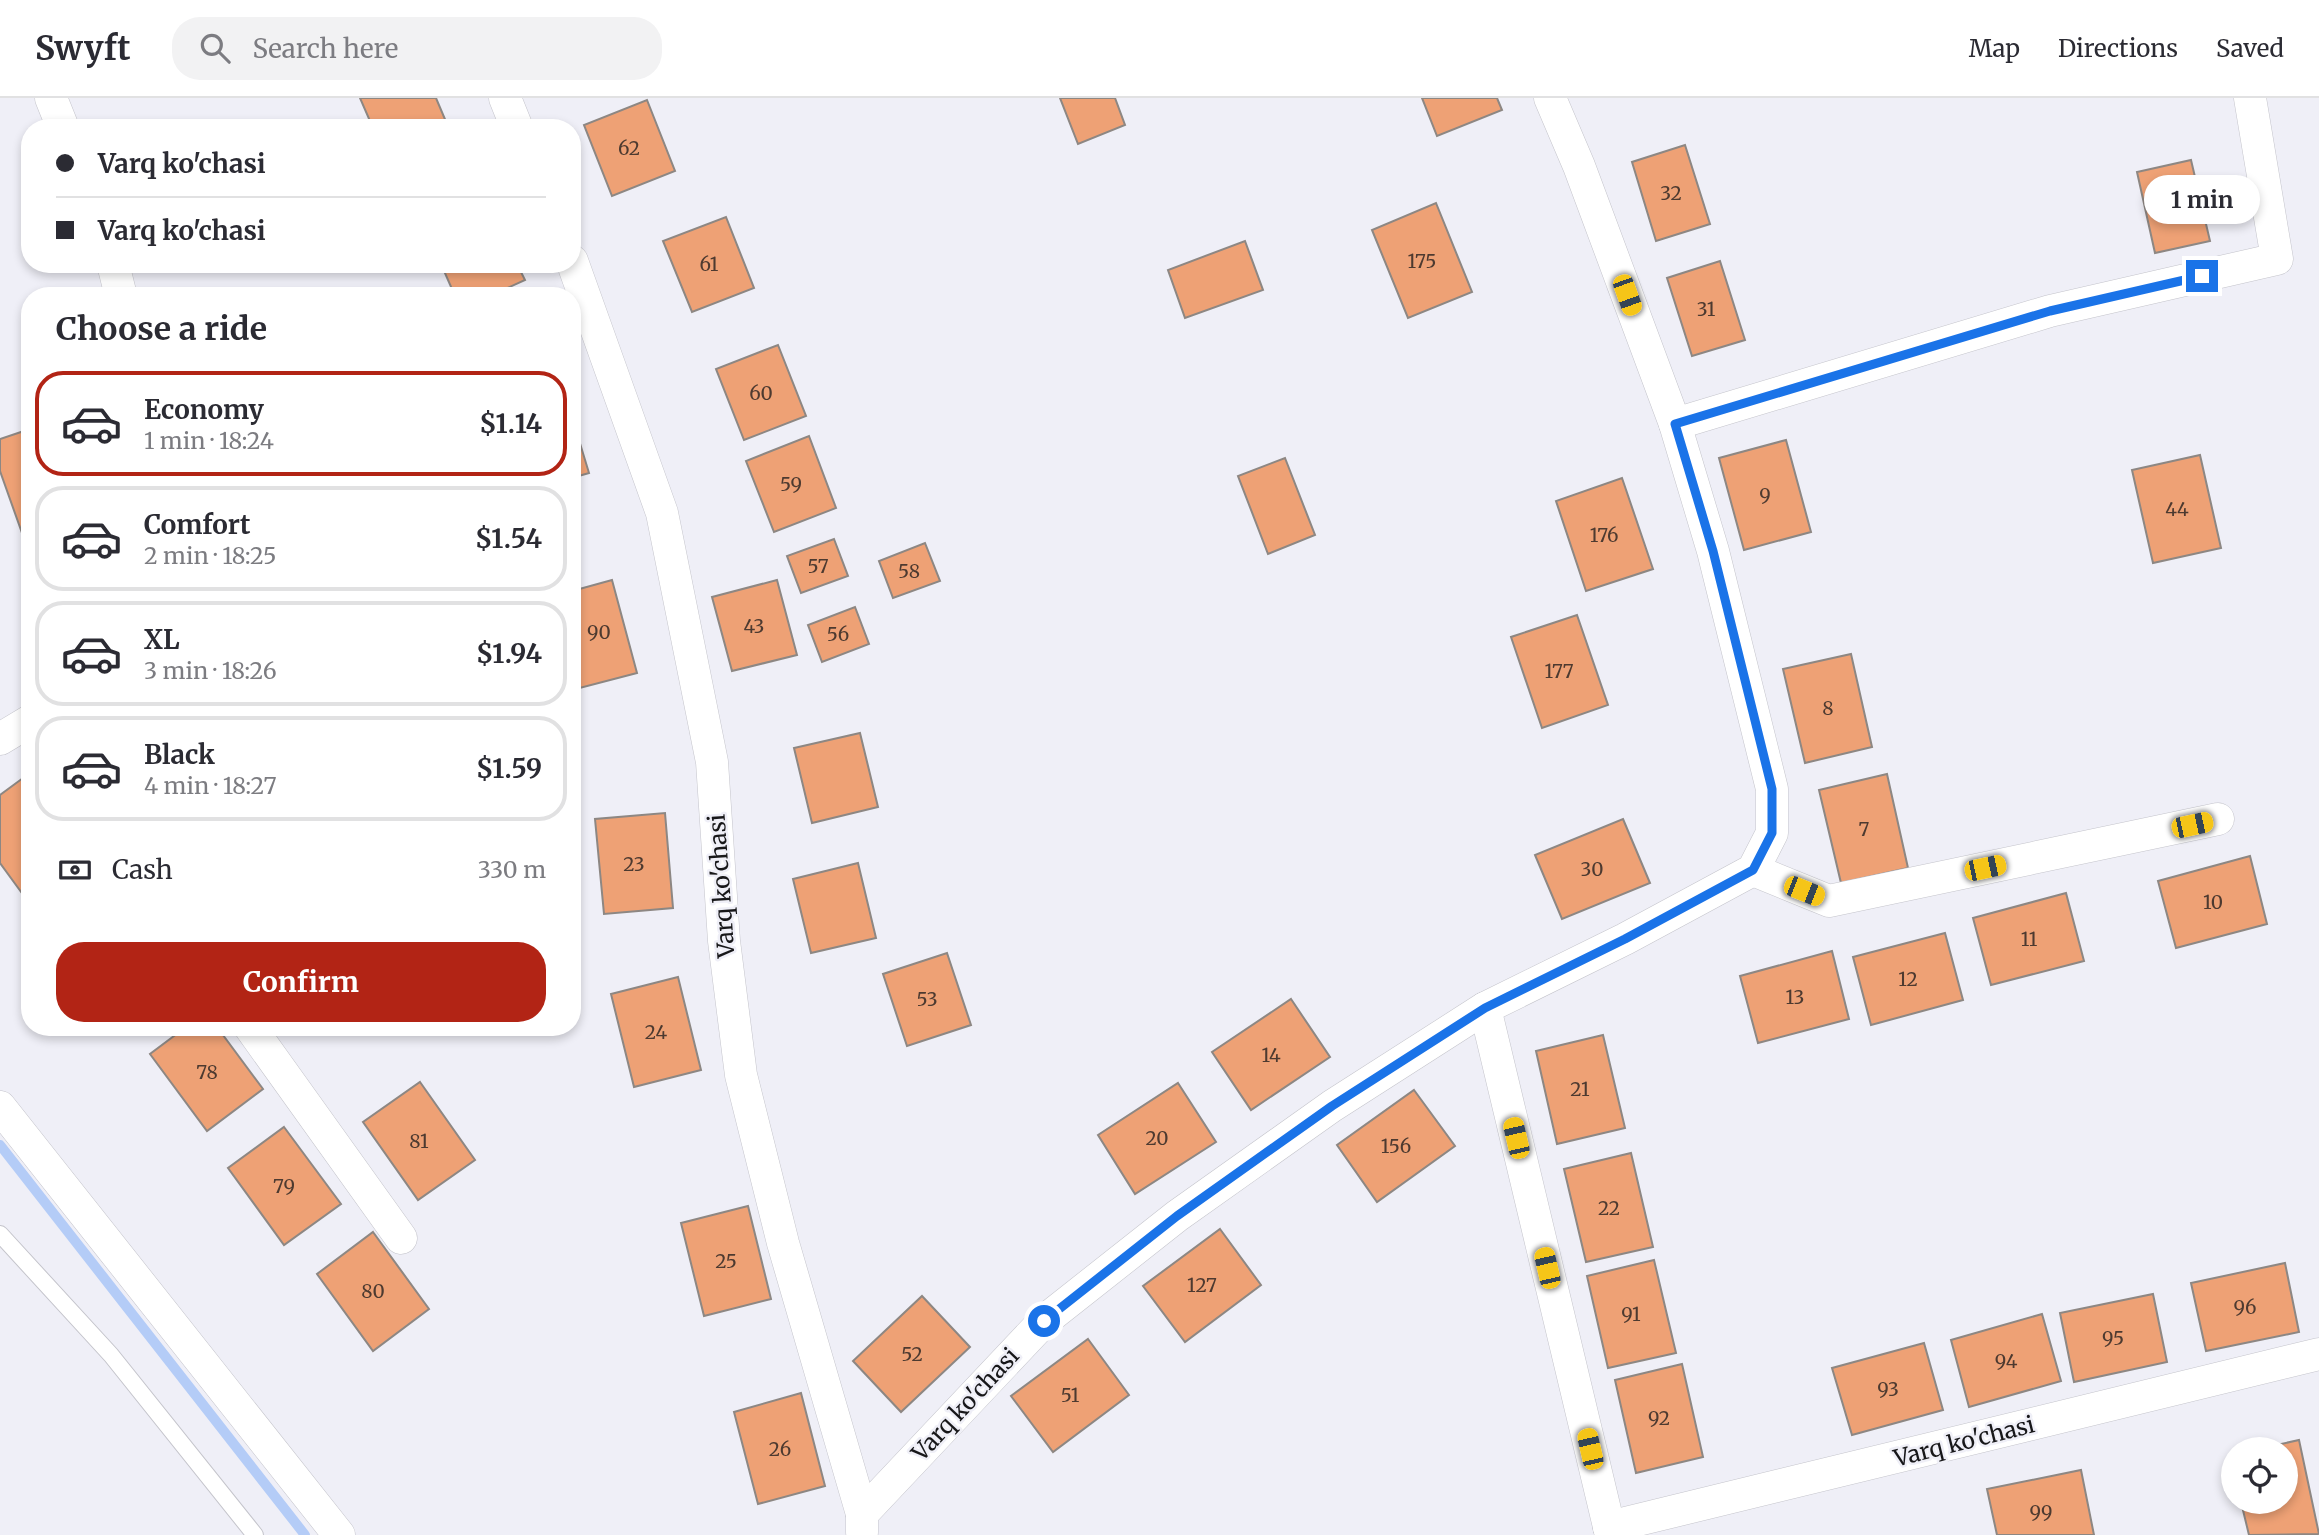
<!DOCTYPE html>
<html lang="en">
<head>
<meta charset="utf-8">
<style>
	:root { --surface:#fff; --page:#f2f2f3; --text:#2b2b33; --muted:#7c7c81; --line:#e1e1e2; --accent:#b22415 }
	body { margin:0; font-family:Merriweather,serif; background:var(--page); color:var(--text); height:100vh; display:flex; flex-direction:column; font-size:26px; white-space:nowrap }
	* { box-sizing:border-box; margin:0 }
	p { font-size:23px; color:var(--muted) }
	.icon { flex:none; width:38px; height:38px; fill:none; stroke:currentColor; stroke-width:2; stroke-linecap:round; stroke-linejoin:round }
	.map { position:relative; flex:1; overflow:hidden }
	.drawer { position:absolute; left:21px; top:189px; width:560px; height:749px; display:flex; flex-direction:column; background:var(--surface); border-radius:28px; box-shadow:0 4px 10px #0003 }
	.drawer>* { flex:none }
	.banner { position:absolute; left:21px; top:21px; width:560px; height:154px; border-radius:28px; box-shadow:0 4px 10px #0003; display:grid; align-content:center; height:154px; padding:0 35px; background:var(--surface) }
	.fabs { position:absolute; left:2221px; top:1339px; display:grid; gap:14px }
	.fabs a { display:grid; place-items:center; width:77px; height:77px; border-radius:50%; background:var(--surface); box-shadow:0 4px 10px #0003; font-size:35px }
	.end { position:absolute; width:32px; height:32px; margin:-16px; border:9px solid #1a73e8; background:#fff; box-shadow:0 0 0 4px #fff }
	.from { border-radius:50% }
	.bubble { position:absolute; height:49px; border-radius:24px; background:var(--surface); box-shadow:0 4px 10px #0003; font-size:23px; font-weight:700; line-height:49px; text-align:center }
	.car { position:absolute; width:21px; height:42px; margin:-21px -10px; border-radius:9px; box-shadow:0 0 5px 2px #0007; background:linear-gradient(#f5c518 24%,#345 0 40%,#f5c518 0 76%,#345 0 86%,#f5c518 0) }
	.banner b { display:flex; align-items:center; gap:24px; height:66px; font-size:26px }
	.banner b+b { border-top:2px solid var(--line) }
	.banner i { width:18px; height:18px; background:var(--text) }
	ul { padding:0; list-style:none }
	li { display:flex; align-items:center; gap:21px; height:105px; margin:0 14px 10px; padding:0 21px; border:4px solid var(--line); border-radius:28px }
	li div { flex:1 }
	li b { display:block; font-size:26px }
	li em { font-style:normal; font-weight:700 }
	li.active { border-color:var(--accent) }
	li>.icon { width:63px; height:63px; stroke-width:1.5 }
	h2 { padding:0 35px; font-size:32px; line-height:84px }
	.pay { display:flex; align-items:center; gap:18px; height:77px; padding:0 35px; font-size:26px }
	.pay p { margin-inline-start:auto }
	.action { display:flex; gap:14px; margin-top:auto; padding:14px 35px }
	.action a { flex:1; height:80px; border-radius:28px; background:var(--accent); color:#fff; font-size:28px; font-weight:700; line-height:80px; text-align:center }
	header { display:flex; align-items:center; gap:42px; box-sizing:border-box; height:98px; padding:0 35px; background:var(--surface); border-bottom:2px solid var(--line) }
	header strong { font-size:33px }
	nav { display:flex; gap:38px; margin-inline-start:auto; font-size:24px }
	.search { width:490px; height:63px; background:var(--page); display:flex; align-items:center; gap:18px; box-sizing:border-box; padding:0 24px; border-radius:28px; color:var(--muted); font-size:26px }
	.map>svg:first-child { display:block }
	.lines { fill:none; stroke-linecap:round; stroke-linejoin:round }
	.stream { stroke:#b4ccf7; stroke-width:10 }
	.building { fill:#eea175; stroke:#8d8783; stroke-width:2 }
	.lane-casing { stroke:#c4c4cb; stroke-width:18 }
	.street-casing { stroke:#c4c4cb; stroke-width:33 }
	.lane { stroke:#fff; stroke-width:16 }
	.street { stroke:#fff; stroke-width:32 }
	.route { stroke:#1a73e8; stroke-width:9 }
	.labels { text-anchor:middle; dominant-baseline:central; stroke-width:5; stroke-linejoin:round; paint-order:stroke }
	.number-label { font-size:19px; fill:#4d3a30 }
	.street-label { font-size:23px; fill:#171719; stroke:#efeff7 }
</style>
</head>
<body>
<header>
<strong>Swyft</strong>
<div class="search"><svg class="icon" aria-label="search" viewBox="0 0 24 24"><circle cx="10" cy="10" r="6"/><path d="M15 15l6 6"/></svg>Search here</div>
<nav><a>Map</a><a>Directions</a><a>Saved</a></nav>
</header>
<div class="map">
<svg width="2319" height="1437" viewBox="0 0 2319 1437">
	<rect width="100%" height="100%" fill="#efeff7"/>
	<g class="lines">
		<polyline class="stream" points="0,1047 305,1437"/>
	</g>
	<g class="building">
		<polygon points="360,0 436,0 447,26 438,30 373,30"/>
		<polygon points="1060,0 1115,0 1125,27 1078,46"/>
		<polygon points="1422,0 1497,0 1502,12 1437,38"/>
		<polygon points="647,2 675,73 612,98 584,27"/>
		<polygon points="1685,47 1710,126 1656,143 1632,64"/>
		<polygon points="2191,62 2210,143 2155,155 2137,74"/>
		<polygon points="1436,105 1472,194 1408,220 1372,132"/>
		<polygon points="726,119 754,190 692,214 663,143"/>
		<polygon points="1245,143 1263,192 1185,220 1168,172"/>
		<polygon points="1720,163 1745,242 1692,258 1667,180"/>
		<polygon points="441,166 517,166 525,182 490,198 455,198"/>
		<polygon points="778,247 806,318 744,342 716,271"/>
		<polygon points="572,319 589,375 572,380"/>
		<polygon points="30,331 30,432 22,435 0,373 0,341"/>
		<polygon points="809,338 836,410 774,434 746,363"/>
		<polygon points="1786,342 1811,434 1744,452 1719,360"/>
		<polygon points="2200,357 2221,450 2153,465 2132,372"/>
		<polygon points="1285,360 1315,437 1268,456 1238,378"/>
		<polygon points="1622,380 1653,471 1586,493 1556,403"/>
		<polygon points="834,441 848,478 801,495 787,458"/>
		<polygon points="925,445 940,483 893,500 879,463"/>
		<polygon points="612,482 637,575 572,592 572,493"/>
		<polygon points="777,482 797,557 732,573 712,499"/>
		<polygon points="855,509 869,546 822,564 808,527"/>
		<polygon points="1577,517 1608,607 1542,630 1511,539"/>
		<polygon points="1851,556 1872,649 1805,665 1783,571"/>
		<polygon points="860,635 878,709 812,725 794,650"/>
		<polygon points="1887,676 1908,770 1841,785 1819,692"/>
		<polygon points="23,680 30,688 30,794 24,798 0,765 0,697"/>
		<polygon points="665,715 673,810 604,816 595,721"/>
		<polygon points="1623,721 1650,785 1562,821 1535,757"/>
		<polygon points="2250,758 2267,826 2176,850 2158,783"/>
		<polygon points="858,765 876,840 811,855 793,781"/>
		<polygon points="2066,795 2084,863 1991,887 1973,820"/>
		<polygon points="1945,835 1963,902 1871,927 1853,859"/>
		<polygon points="1832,853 1849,921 1758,945 1740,878"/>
		<polygon points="947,855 971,927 907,948 883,876"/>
		<polygon points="678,879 701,972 634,989 611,896"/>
		<polygon points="1291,901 1330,959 1251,1012 1212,954"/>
		<polygon points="186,929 217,929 263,991 207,1033 150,956"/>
		<polygon points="1603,937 1625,1030 1557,1046 1536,953"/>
		<polygon points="420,984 475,1062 418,1102 363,1024"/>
		<polygon points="1178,985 1216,1044 1135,1096 1098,1037"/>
		<polygon points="1414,992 1455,1048 1377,1104 1337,1047"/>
		<polygon points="284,1029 341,1106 284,1147 228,1070"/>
		<polygon points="1631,1055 1653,1149 1586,1164 1564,1071"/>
		<polygon points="748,1108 771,1201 704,1218 681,1125"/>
		<polygon points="1220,1131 1261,1187 1185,1244 1143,1188"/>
		<polygon points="373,1134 429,1211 373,1253 317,1176"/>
		<polygon points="1654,1162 1676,1255 1608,1270 1587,1178"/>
		<polygon points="2285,1165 2299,1234 2206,1253 2191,1185"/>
		<polygon points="2153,1196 2167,1264 2074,1284 2060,1215"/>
		<polygon points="922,1198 970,1249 901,1314 853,1263"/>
		<polygon points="2042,1216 2061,1283 1969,1309 1951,1242"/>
		<polygon points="1088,1241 1129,1297 1053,1354 1011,1298"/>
		<polygon points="1924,1245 1943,1312 1852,1337 1832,1270"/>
		<polygon points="1682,1266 1703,1359 1636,1375 1615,1282"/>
		<polygon points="801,1295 825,1388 758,1406 734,1314"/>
		<polygon points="2299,1342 2319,1436 2249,1437 2241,1404 2286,1404 2286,1351 2258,1351"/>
		<polygon points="2081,1372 2094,1437 1997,1437 1987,1391"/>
	</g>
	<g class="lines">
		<g class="lane-casing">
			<polyline id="lane" points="0,1136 111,1257 255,1437"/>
		</g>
		<g class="street-casing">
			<g id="street">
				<polyline points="51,0 63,30"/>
				<polyline points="505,0 517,30"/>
				<polyline points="1550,0 1579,68 1675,326 1713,453 1772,691 1772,735 1753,772 1625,841 1485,910 1611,1437"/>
				<polyline points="572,163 662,415 712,664 724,843 741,977 783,1145 862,1416"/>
				<polyline points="113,166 121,198"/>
				<polyline points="1675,326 2050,213 2277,161 2250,0"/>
				<polyline points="0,641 30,623"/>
				<polyline points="1753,772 1829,803 2218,721"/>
				<polyline points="250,929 401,1140"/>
				<polyline points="0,1009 339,1437"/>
				<polyline points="1609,1429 2319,1256"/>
				<polyline points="862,1434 862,1416 1044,1223 1177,1118 1332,1008 1485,910"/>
			</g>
		</g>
		<use href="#lane" class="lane"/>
		<use href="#street" class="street"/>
	</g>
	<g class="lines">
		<polyline class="route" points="1044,1223 1177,1118 1332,1008 1485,910 1625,841 1753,772 1772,735 1772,691 1713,453 1675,326 2050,213 2202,178"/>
	</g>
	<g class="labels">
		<g class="number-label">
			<text x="629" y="50">62</text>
			<text x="1671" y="95">32</text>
			<text x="1422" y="163">175</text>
			<text x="709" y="166">61</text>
			<text x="1706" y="211">31</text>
			<text x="761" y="295">60</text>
			<text x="791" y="386">59</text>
			<text x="1765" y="397">9</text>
			<text x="2177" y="411">44</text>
			<text x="1604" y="437">176</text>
			<text x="818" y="468">57</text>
			<text x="909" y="473">58</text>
			<text x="754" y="528">43</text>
			<text x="599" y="534">90</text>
			<text x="838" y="536">56</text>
			<text x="1559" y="573">177</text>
			<text x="1828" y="610">8</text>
			<text x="1864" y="731">7</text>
			<text x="634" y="766">23</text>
			<text x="1592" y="771">30</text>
			<text x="2213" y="804">10</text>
			<text x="2029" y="841">11</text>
			<text x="1908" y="881">12</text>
			<text x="1795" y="899">13</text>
			<text x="927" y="901">53</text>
			<text x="656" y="934">24</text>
			<text x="1271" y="957">14</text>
			<text x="207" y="974">78</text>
			<text x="1580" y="991">21</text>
			<text x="1157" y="1040">20</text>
			<text x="419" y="1043">81</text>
			<text x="1396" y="1048">156</text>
			<text x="284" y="1088">79</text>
			<text x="1609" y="1110">22</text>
			<text x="726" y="1163">25</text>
			<text x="1202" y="1187">127</text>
			<text x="373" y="1193">80</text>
			<text x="2245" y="1209">96</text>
			<text x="1631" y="1216">91</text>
			<text x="2113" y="1240">95</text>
			<text x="912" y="1256">52</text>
			<text x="2006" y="1263">94</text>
			<text x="1888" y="1291">93</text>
			<text x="1070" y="1297">51</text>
			<text x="1659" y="1320">92</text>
			<text x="780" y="1351">26</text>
			<text x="2041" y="1414">99</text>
		</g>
		<g class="street-label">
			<text transform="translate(721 788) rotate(-94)">Varq ko'chasi</text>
			<text transform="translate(965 1306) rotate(-47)">Varq ko'chasi</text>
			<text transform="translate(1964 1343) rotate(-14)">Varq ko'chasi</text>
		</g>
	</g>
</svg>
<div class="fabs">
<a><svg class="icon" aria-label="locate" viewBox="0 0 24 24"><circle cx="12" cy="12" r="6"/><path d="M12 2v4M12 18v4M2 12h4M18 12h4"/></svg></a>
</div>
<i class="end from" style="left:1044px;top:1223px"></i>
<i class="end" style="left:2202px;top:178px"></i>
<div class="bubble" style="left:2144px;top:77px;width:116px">1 min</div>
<i class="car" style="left:1627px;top:197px;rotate:160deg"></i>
<i class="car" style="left:2192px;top:727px;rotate:78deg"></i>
<i class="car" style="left:1985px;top:770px;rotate:78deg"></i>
<i class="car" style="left:1804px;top:793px;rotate:112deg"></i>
<i class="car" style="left:1516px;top:1040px;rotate:347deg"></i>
<i class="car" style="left:1547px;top:1170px;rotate:347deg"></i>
<i class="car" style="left:1590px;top:1351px;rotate:347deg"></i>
<div class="banner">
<b><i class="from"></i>Varq ko'chasi</b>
<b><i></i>Varq ko'chasi</b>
</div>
<section class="drawer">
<h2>Choose a ride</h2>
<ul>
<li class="active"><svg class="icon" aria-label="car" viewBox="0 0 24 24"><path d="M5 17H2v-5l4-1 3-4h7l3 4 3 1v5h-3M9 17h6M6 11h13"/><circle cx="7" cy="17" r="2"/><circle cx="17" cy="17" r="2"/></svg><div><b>Economy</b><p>1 min · 18:24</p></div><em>$1.14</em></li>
<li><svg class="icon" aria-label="car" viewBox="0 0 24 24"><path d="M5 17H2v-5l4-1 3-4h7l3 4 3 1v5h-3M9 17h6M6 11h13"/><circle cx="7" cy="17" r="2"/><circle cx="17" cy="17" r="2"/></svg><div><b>Comfort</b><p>2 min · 18:25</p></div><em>$1.54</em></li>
<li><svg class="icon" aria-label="car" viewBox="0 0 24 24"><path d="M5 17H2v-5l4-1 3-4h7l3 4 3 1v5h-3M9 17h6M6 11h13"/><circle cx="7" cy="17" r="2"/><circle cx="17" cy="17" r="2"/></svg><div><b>XL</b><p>3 min · 18:26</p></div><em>$1.94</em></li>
<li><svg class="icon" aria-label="car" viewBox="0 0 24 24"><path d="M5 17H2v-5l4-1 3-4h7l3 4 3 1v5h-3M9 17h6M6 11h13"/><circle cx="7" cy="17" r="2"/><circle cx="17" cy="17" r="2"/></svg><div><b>Black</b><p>4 min · 18:27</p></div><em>$1.59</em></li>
</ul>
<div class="pay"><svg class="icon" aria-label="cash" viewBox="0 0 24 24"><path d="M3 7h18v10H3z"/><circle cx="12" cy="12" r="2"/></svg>Cash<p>330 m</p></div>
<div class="action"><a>Confirm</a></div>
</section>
</div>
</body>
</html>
